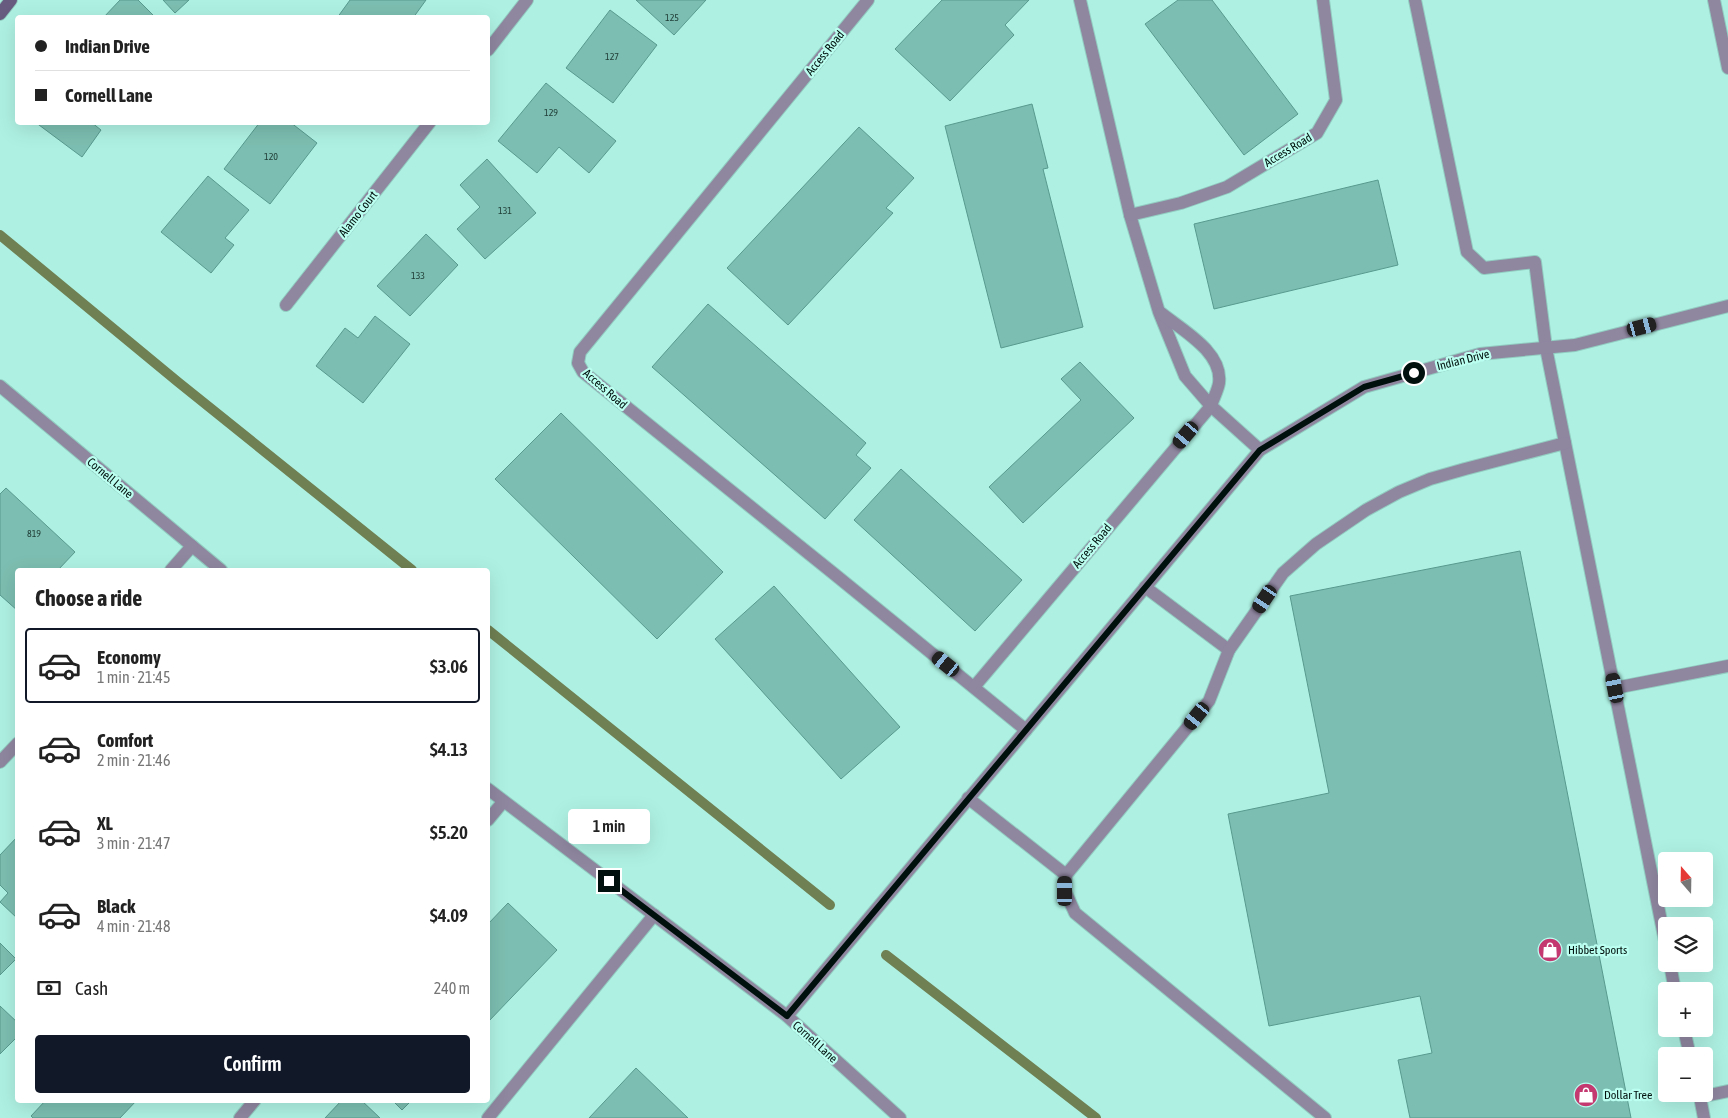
<!DOCTYPE html>
<html lang="en">
<head>
<meta charset="utf-8">
<style>
	:root { --surface:#fff; --page:#f2f2f2; --text:#222; --muted:#767676; --line:#e0e0e0; --accent:#111827 }
	body { margin:0; font-family:"Asap Condensed",sans-serif; background:var(--page); color:var(--text); height:100vh; display:flex; flex-direction:column; font-size:19px; white-space:nowrap }
	* { box-sizing:border-box; margin:0 }
	p { font-size:16px; color:var(--muted) }
	.icon { flex:none; width:28px; height:28px; fill:none; stroke:currentColor; stroke-width:2; stroke-linecap:round; stroke-linejoin:round }
	.map { position:relative; flex:1; overflow:hidden }
	.details { position:absolute; left:15px; top:568px; width:475px; height:535px; display:flex; flex-direction:column; background:var(--surface); border-radius:5px; box-shadow:0 5px 20px #0002 }
	.details>* { flex:none }
	.top-card { position:absolute; left:15px; top:15px; width:475px; height:110px; border-radius:5px; box-shadow:0 5px 20px #0002; display:grid; align-content:center; height:110px; padding:0 20px; background:var(--surface) }
	.needle { width:32px; rotate:340deg }
	.fabs { position:absolute; left:1658px; top:852px; display:grid; gap:10px }
	.fabs a { display:grid; place-items:center; width:55px; height:55px; border-radius:5px; background:var(--surface); box-shadow:0 5px 20px #0002; font-size:25px }
	.end { position:absolute; width:22px; height:22px; margin:-11px; border:6px solid #00110d; background:#fff; box-shadow:0 0 0 2px #fff }
	.from { border-radius:50% }
	.bubble { position:absolute; height:35px; border-radius:5px; background:var(--surface); box-shadow:0 5px 20px #0002; font-size:16px; font-weight:600; line-height:35px; text-align:center }
	.car { position:absolute; width:15px; height:30px; margin:-15px -8px; border-radius:6px; box-shadow:0 0 4px 1px #0007; background:linear-gradient(#222 24%,#8ab4d8 0 40%,#222 0 76%,#8ab4d8 0 86%,#222 0) }
	.top-card b { display:flex; align-items:center; gap:18px; height:48px; font-size:19px }
	.top-card b+b { border-top:1px solid var(--line) }
	.top-card i { width:12px; height:12px; background:var(--text) }
	ul { padding:0; list-style:none }
	li { display:flex; align-items:center; gap:15px; height:75px; margin:0 10px 8px; padding:0 10px; border:2px solid transparent; border-radius:5px }
	li div { flex:1 }
	li b { display:block; font-size:19px }
	li em { font-style:normal; font-weight:600 }
	li.selected { border-color:var(--accent) }
	li>.icon { width:45px; height:45px; stroke-width:1.5 }
	h2 { padding:0 20px; font-size:22px; line-height:60px }
	.pay { display:flex; align-items:center; gap:12px; height:55px; padding:0 20px; font-size:19px }
	.pay p { margin-inline-start:auto }
	.button { display:flex; gap:10px; margin-top:auto; padding:10px 20px }
	.button a { flex:1; height:58px; border-radius:5px; background:var(--accent); color:#fff; font-size:20px; font-weight:600; line-height:58px; text-align:center }
	.map>svg:first-child { display:block }
	.lines { fill:none; stroke-linecap:round; stroke-linejoin:round }
	.stream { stroke:#6f8052; stroke-width:10 }
	.building { fill:#7cbeb1; stroke:#589a8e }
	.lane-casing { stroke:#92cdc1; stroke-width:14 }
	.street-casing { stroke:#92cdc1; stroke-width:14 }
	.secondary-casing { stroke:#92cdc1; stroke-width:14 }
	.lane { stroke:#8f86a0; stroke-width:12 }
	.street { stroke:#8f86a0; stroke-width:12 }
	.secondary { stroke:#685b80; stroke-width:12 }
	.route { stroke:#00110d; stroke-width:6 }
	.labels { text-anchor:middle; dominant-baseline:central; stroke-width:4.5; stroke-linejoin:round; paint-order:stroke }
	.number-label { font-size:10px; fill:#1f3c36 }
	.street-label { font-size:12px; fill:#00110d; stroke:#bbfff1 }
	.poi-label { font-size:12px; fill:#00110d; stroke:#bbfff1; text-anchor:start }
</style>
</head>
<body>
<div class="map">
<svg width="1728" height="1118" viewBox="0 0 1728 1118">
	<rect width="100%" height="100%" fill="#aef1e3"/>
	<g class="lines">
		<g class="stream">
			<polyline points="0,235 178,382 412,570"/>
			<polyline points="488,630 830,905"/>
			<polyline points="886,955 1096,1118"/>
		</g>
	</g>
	<g class="building">
		<polygon points="120,0 138,0 156,18 103,18"/>
		<polygon points="163,0 189,0 175,13"/>
		<polygon points="350,0 426,0 413,18 337,18"/>
		<polygon points="636,0 706,0 674,35"/>
		<polygon points="942,0 1029,0 1005,25 1014,35 950,101 895,49"/>
		<polygon points="1178,0 1212,0 1298,114 1244,155 1145,24"/>
		<polygon points="610,10 657,45 613,103 566,68"/>
		<polygon points="546,83 616,141 589,173 559,147 537,173 498,141"/>
		<polygon points="1032,104 1048,168 1043,169 1083,327 1001,348 945,126"/>
		<polygon points="35,122 91,122 101,130 82,157"/>
		<polygon points="260,122 290,122 317,143 270,204 224,169"/>
		<polygon points="859,127 914,178 886,208 893,213 788,325 727,268"/>
		<polygon points="487,159 536,213 485,259 457,229 480,207 460,185"/>
		<polygon points="208,176 249,210 225,238 234,245 211,273 161,232"/>
		<polygon points="1378,180 1398,265 1214,309 1194,224"/>
		<polygon points="426,234 458,265 410,316 377,286"/>
		<polygon points="708,304 866,443 856,455 871,468 825,519 652,367"/>
		<polygon points="375,316 410,344 363,403 316,366 345,328 358,338"/>
		<polygon points="1080,362 1134,418 1023,523 989,487 1081,400 1061,379"/>
		<polygon points="561,413 723,572 657,639 495,479"/>
		<polygon points="901,469 1022,580 975,631 854,520"/>
		<polygon points="6,488 75,552 58,570 18,570 18,611 0,595 0,494"/>
		<polygon points="1520,551 1631,1118 1410,1118 1398,1060 1432,1053 1420,996 1269,1026 1228,814 1329,793 1290,596"/>
		<polygon points="774,586 900,727 841,779 715,639"/>
		<polygon points="18,836 18,919 0,902 8,893 0,885 0,855"/>
		<polygon points="508,903 557,950 488,1022 488,924"/>
		<polygon points="0,943 16,959 0,975"/>
		<polygon points="0,1006 18,1023 18,1036 0,1054"/>
		<polygon points="636,1068 688,1118 589,1118"/>
		<polygon points="46,1100 137,1100 120,1118 33,1118 31,1116"/>
		<polygon points="342,1100 361,1100 380,1118 325,1118"/>
		<polygon points="392,1100 412,1100 402,1110"/>
	</g>
	<g class="lines">
		<g class="lane-casing">
			<g id="lane">
				<polyline points="868,0 580,352 578,363 583,372 833,573 1026,730"/>
				<polyline points="1080,0 1130,215 1159,312 1185,376 1211,406 1260,450"/>
				<polyline points="1415,0 1467,252 1484,268 1535,262 1546,348 1666,946"/>
				<polyline points="1714,0 1728,68"/>
				<polyline points="1130,215 1181,203 1227,187 1317,133 1336,100 1323,0"/>
				<polyline points="1145,587 1229,650"/>
				<path d="M974 687 1211 406C1213 399 1218 390 1219 383 1223 352 1182 330 1161 313"/>
				<polyline points="1615,688 1728,666"/>
				<polyline points="968,798 1066,875"/>
				<polyline points="1670,964 1675,991"/>
				<polyline points="1684,1029 1690,1056"/>
				<polyline points="1699,1094 1700,1097 1728,1091"/>
				<polyline points="1700,1097 1704,1118"/>
				<polyline points="488,1118 654,915"/>
				<polyline points="1325,1118 1075,913 1065,891 1066,875 1209,701 1229,650 1283,573 1316,544 1366,510 1399,492 1430,479 1465,469 1565,443"/>
			</g>
		</g>
		<g class="street-casing">
			<g id="street">
				<polyline points="488,50 527,0"/>
				<polyline points="286,305 430,122"/>
				<polyline points="0,386 221,570"/>
				<polyline points="171,570 192,546"/>
				<polyline points="0,762 18,743"/>
				<polyline points="488,789 787,1016 900,1118"/>
				<polyline points="488,820 503,802"/>
				<polyline points="787,1016 1260,450 1364,387 1480,354 1575,345 1728,306"/>
				<polyline points="240,1118 255,1100"/>
			</g>
		</g>
		<g class="secondary-casing">
			<polyline id="secondary" points="0,14 11,0"/>
		</g>
		<use href="#lane" class="lane"/>
		<use href="#street" class="street"/>
		<use href="#secondary" class="secondary"/>
	</g>
	<g class="lines">
		<polyline class="route" points="609,881 787,1016 1260,450 1364,387 1414,373"/>
	</g>
	<defs>
		<g id="shop-disc" transform="scale(1.25)"><circle r="9.5" fill="#c33970" stroke="#bbfff1"/><path d="M-5-2.5h2.3a2.7 3.5 0 0 1 5.4 0H5L5.5 6h-11ZM-1.5-2.5h3a1.5 2.3 0 0 0-3 0Z" fill="#fff"/></g>
	</defs>
	<g fill-rule="evenodd">
		<use href="#shop-disc" x="1550" y="950"/>
		<use href="#shop-disc" x="1586" y="1095"/>
	</g>
	<g class="labels">
		<g class="number-label">
			<text x="672" y="17">125</text>
			<text x="612" y="56">127</text>
			<text x="551" y="112">129</text>
			<text x="271" y="156">120</text>
			<text x="505" y="210">131</text>
			<text x="418" y="275">133</text>
			<text x="34" y="533">819</text>
		</g>
		<g class="street-label">
			<text transform="translate(825 53) rotate(-51)">Access Road</text>
			<text transform="translate(1288 150) rotate(-31)">Access Road</text>
			<text transform="translate(358 214) rotate(-52)">Alamo Court</text>
			<text transform="translate(1463 360) rotate(-14)">Indian Drive</text>
			<text transform="translate(605 389) rotate(41)">Access Road</text>
			<text transform="translate(110 478) rotate(40)">Cornell Lane</text>
			<text transform="translate(1092 546) rotate(-50)">Access Road</text>
			<text transform="translate(815 1042) rotate(42)">Cornell Lane</text>
		</g>
		<g class="poi-label">
			<text x="1568" y="950">Hibbet Sports</text>
			<text x="1604" y="1095">Dollar Tree</text>
		</g>
	</g>
</svg>
<div class="fabs">
<a><svg class="needle" viewBox="-14 -14 28 28"><path d="M0-13l5 13h-10z" fill="#e53935"/><path d="M0 13l5-13h-10z" fill="#767676"/></svg></a>
<a><svg class="icon" aria-label="layers" viewBox="0 0 24 24"><path d="M12 4l9 5-9 5-9-5zM3 14l9 5 9-5"/></svg></a>
<a>+</a>
<a>−</a>
</div>
<i class="end from" style="left:1414px;top:373px"></i>
<i class="end" style="left:609px;top:881px"></i>
<div class="bubble" style="left:568px;top:809px;width:82px">1 min</div>
<i class="car" style="left:1642px;top:327px;rotate:75deg"></i>
<i class="car" style="left:1186px;top:435px;rotate:220deg"></i>
<i class="car" style="left:1265px;top:599px;rotate:214deg"></i>
<i class="car" style="left:946px;top:664px;rotate:309deg"></i>
<i class="car" style="left:1615px;top:688px;rotate:349deg"></i>
<i class="car" style="left:1197px;top:716px;rotate:219deg"></i>
<i class="car" style="left:1065px;top:891px;rotate:0deg"></i>
<div class="top-card">
<b><i class="from"></i>Indian Drive</b>
<b><i></i>Cornell Lane</b>
</div>
<section class="details">
<h2>Choose a ride</h2>
<ul>
<li class="selected"><svg class="icon" aria-label="car" viewBox="0 0 24 24"><path d="M5 17H2v-5l4-1 3-4h7l3 4 3 1v5h-3M9 17h6M6 11h13"/><circle cx="7" cy="17" r="2"/><circle cx="17" cy="17" r="2"/></svg><div><b>Economy</b><p>1 min · 21:45</p></div><em>$3.06</em></li>
<li><svg class="icon" aria-label="car" viewBox="0 0 24 24"><path d="M5 17H2v-5l4-1 3-4h7l3 4 3 1v5h-3M9 17h6M6 11h13"/><circle cx="7" cy="17" r="2"/><circle cx="17" cy="17" r="2"/></svg><div><b>Comfort</b><p>2 min · 21:46</p></div><em>$4.13</em></li>
<li><svg class="icon" aria-label="car" viewBox="0 0 24 24"><path d="M5 17H2v-5l4-1 3-4h7l3 4 3 1v5h-3M9 17h6M6 11h13"/><circle cx="7" cy="17" r="2"/><circle cx="17" cy="17" r="2"/></svg><div><b>XL</b><p>3 min · 21:47</p></div><em>$5.20</em></li>
<li><svg class="icon" aria-label="car" viewBox="0 0 24 24"><path d="M5 17H2v-5l4-1 3-4h7l3 4 3 1v5h-3M9 17h6M6 11h13"/><circle cx="7" cy="17" r="2"/><circle cx="17" cy="17" r="2"/></svg><div><b>Black</b><p>4 min · 21:48</p></div><em>$4.09</em></li>
</ul>
<div class="pay"><svg class="icon" aria-label="cash" viewBox="0 0 24 24"><path d="M3 7h18v10H3z"/><circle cx="12" cy="12" r="2"/></svg>Cash<p>240 m</p></div>
<div class="button"><a>Confirm</a></div>
</section>
</div>
</body>
</html>
